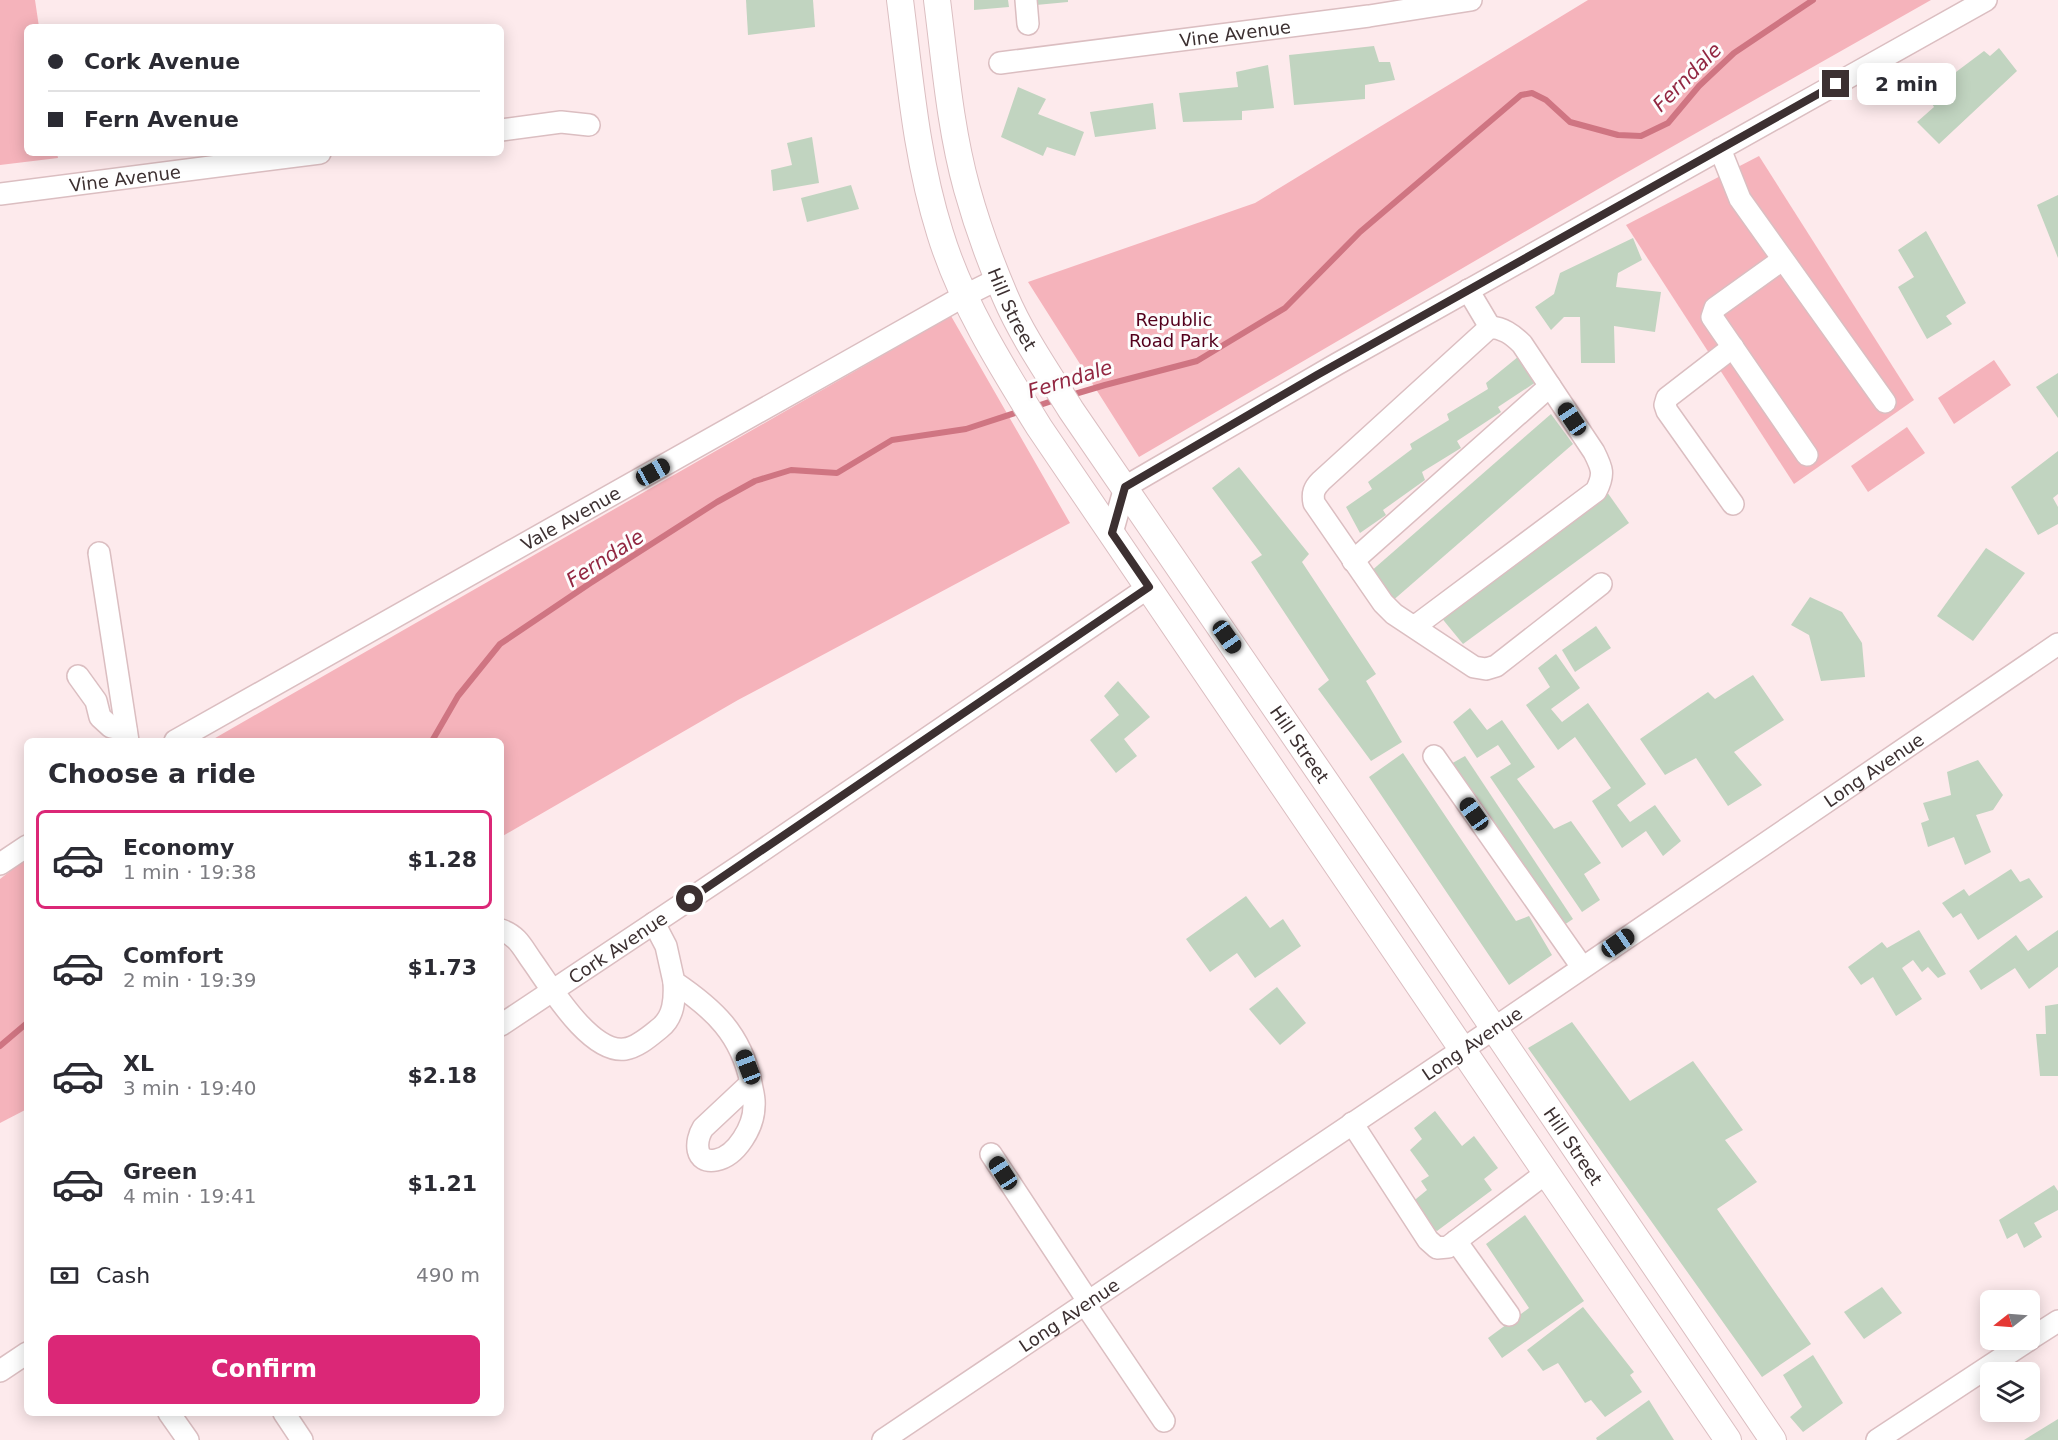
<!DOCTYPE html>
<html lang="en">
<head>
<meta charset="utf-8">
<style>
	:root { --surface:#fff; --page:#f7f7f7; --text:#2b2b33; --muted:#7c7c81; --line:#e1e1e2; --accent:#db2777 }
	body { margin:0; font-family:"DejaVu Sans",sans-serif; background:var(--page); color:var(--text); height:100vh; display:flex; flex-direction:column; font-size:22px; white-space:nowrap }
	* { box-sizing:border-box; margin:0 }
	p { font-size:20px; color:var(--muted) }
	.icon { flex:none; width:33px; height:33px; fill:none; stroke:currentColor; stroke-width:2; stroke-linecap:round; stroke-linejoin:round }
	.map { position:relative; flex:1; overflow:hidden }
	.details { position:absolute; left:24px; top:738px; width:480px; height:678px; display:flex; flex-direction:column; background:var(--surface); border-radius:9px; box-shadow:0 3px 15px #0003 }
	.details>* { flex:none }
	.top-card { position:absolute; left:24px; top:24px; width:480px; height:132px; border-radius:9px; box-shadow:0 3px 15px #0003; display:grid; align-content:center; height:132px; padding:0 24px; background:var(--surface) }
	.needle { width:39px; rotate:253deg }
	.controls { position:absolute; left:1980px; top:1290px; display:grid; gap:12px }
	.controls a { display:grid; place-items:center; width:60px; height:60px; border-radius:9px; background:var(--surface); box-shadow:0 3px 15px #0003; font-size:30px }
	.end { position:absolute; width:27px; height:27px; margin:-14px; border:8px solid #3c3031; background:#fff; box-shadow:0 0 0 3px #fff }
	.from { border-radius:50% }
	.bubble { position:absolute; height:42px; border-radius:9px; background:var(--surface); box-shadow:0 3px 15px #0003; font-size:20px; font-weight:700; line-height:42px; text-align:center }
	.car { position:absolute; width:18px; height:36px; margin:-18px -9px; border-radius:8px; box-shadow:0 0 4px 2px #0007; background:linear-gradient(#222 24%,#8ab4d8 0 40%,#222 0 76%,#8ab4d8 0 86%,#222 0) }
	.top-card b { display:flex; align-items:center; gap:21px; height:57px; font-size:22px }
	.top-card b+b { border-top:2px solid var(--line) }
	.top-card i { width:15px; height:15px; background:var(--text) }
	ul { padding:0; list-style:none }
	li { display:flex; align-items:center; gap:18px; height:99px; margin:0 12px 9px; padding:0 12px; border:3px solid transparent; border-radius:9px }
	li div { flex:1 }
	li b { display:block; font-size:22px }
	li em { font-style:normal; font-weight:700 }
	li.on { border-color:var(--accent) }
	li>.icon { width:54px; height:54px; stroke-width:1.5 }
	h2 { padding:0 24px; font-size:27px; line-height:72px }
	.pay { display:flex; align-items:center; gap:15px; height:66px; padding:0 24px; font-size:22px }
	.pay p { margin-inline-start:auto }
	.action { display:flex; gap:12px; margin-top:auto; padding:12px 24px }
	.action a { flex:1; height:69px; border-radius:9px; background:var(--accent); color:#fff; font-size:24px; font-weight:700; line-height:69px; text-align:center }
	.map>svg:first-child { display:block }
	.green { fill:#f5b3bb }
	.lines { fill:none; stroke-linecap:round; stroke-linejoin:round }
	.stream { stroke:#cf7582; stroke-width:6 }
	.building { fill:#c1d4c0 }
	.minor-casing { stroke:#dbbec1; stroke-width:24 }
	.major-casing { stroke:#dbbec1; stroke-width:28 }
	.minor { stroke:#fff; stroke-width:21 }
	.major { stroke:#fff; stroke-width:26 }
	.route { stroke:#3c3031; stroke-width:8 }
	.labels { text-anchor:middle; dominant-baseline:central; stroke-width:6; stroke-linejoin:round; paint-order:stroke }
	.street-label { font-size:18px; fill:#3c3031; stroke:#fdfdfd }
	.park-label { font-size:18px; fill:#54001c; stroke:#fdfdfd }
	.water-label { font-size:20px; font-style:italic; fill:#922641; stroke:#fdfdfd }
</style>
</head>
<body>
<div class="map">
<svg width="2058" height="1440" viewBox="0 0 2058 1440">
	<rect width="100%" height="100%" fill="#fdeaec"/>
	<g class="green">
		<polygon points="0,0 35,0 39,27 27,27 27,153 57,153 58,158 0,165"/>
		<polygon points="1588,0 1931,0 1617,178 1139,457 1028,282 1255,203"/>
		<polygon points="1759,156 1914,400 1794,484 1626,225"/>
		<polygon points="951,316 1070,523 738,700 501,837 501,741 210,741"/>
		<polygon points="1994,360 2011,385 1954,424 1938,398"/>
		<polygon points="1907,427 1925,453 1868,492 1851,466"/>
		<polygon points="27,858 27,1109 0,1123 0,879"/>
	</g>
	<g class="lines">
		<g class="stream">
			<polyline points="1068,396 1105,385 1197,361 1285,308 1360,232 1521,95 1532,93 1546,100 1570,122 1618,135 1641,136 1668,123 1699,86 1734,53 1813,0"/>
			<polyline points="1034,407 1058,399"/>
			<polyline points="432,741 458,696 500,644 589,584 717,502 755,481 791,470 837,473 892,440 966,429 1021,411"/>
			<polyline points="0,1046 27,1023"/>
		</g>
	</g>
	<g class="building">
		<polygon points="746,0 813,0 815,27 748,35"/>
		<polygon points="974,0 1008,0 1009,7 974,10"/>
		<polygon points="1036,0 1068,0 1068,2 1036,5"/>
		<polygon points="1374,46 1379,62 1390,62 1395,80 1365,85 1365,99 1294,105 1289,55"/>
		<polygon points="1999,48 2017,71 1939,144 1917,122 1934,107 1921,85 1940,71 1948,78 1984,51 1990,56"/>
		<polygon points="1268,65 1274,108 1242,111 1242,120 1183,122 1179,93 1238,87 1236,72"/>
		<polygon points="1018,87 1046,99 1038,114 1084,132 1075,156 1047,147 1043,156 1001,137"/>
		<polygon points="1153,103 1156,129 1095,137 1090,112"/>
		<polygon points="812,137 819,183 773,191 771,170 792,165 787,143"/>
		<polygon points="851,185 859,209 807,222 801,198"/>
		<polygon points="2058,195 2058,258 2037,205"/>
		<polygon points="1926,231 1966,303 1946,316 1952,324 1927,339 1898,287 1914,277 1898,250"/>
		<polygon points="1633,238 1642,260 1618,273 1616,287 1661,292 1655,332 1614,326 1615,363 1581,363 1580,317 1564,317 1551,330 1535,307 1554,294 1560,273"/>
		<polygon points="1524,352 1539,380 1498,407 1501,412 1457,441 1461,448 1422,472 1425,480 1383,510 1386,515 1360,533 1346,507 1372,489 1368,482 1412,449 1410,444 1449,420 1447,414 1488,389 1486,383"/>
		<polygon points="2058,373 2058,418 2036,387"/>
		<polygon points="1551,414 1573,444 1390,603 1369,573"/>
		<polygon points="2058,451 2058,494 2053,498 2058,507 2058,524 2038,535 2011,487"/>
		<polygon points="1239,467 1309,554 1302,562 1376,674 1366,681 1402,742 1371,761 1318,689 1329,680 1251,562 1262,555 1212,488"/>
		<polygon points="1607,492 1629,523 1463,644 1440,616"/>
		<polygon points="1986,548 2025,573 1973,641 1937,616"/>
		<polygon points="1810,597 1842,612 1862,643 1865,677 1821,681 1809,635 1791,625"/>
		<polygon points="1596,626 1611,648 1575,672 1562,650"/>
		<polygon points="1556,654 1580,688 1551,709 1562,722 1588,703 1646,784 1617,805 1630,822 1655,805 1681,841 1663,856 1646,831 1622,848 1592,801 1611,788 1575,737 1558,750 1526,705 1550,687 1538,668"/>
		<polygon points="1753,675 1784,720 1734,752 1762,785 1728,806 1696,758 1665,775 1640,739 1708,692 1715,699"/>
		<polygon points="1118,681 1150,717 1124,739 1137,756 1116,773 1090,740 1119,715 1104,696"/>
		<polygon points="1470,708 1487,730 1502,720 1535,767 1517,779 1554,829 1571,821 1601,863 1584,874 1600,900 1582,912 1490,777 1511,764 1498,745 1477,758 1453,722"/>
		<polygon points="1403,753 1516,921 1529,916 1552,955 1509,985 1369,777"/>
		<polygon points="1465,756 1573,919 1558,929 1449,765"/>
		<polygon points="1978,760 2003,795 1993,810 1976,815 1991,852 1965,865 1954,837 1928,847 1921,823 1929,820 1923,803 1951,795 1947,772"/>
		<polygon points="2011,869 2020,882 2029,878 2043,897 1978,940 1961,913 1953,918 1942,903 1964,889 1969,896"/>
		<polygon points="1246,896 1270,928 1283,919 1301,946 1255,978 1237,953 1210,972 1186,939"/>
		<polygon points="1919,930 1946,974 1938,978 1928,967 1922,972 1913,960 1902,968 1922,999 1896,1016 1873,977 1861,985 1848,967 1882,942 1887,948"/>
		<polygon points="2058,930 2058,967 2029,989 2015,968 1981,990 1969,971 2016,935 2028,951"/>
		<polygon points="1277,987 1306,1023 1280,1045 1249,1009"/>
		<polygon points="2058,1004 2058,1076 2040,1076 2036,1034 2046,1034 2045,1006"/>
		<polygon points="1572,1022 1630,1101 1693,1061 1743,1130 1725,1140 1757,1182 1717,1209 1811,1344 1762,1377 1528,1048"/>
		<polygon points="1435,1111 1462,1146 1474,1136 1498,1168 1484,1179 1492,1190 1437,1231 1420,1219 1411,1203 1427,1190 1421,1181 1429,1176 1410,1150 1422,1139 1414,1128"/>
		<polygon points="2054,1185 2058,1191 2058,1210 2034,1223 2042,1237 2024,1248 2017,1233 2007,1239 1999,1220"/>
		<polygon points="1525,1215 1584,1301 1502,1358 1488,1338 1529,1308 1486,1244"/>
		<polygon points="1882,1287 1902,1313 1864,1339 1844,1312"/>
		<polygon points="1583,1307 1634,1372 1630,1375 1642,1392 1605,1417 1591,1400 1585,1403 1558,1363 1543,1371 1527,1350"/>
		<polygon points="1813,1355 1843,1403 1803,1432 1790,1417 1802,1407 1783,1375"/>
		<polygon points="1649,1400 1674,1440 1597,1440 1596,1438"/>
		<polygon points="2058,1419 2058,1440 2024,1440"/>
	</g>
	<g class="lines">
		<g class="minor-casing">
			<g id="minor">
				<polyline points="1026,0 1028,24"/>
				<path id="s1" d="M1000 63 1369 16 1471 0"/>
				<polyline points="501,130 561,122 589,125"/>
				<polyline points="1720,149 1740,199 1885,402"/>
				<path id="s2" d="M0 194 320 153"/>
				<polyline points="1782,260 1715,308 1712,317 1807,455"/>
				<polyline points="1468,290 1490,327"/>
				<polyline points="1733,504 1667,411 1665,405 1667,398 1733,347"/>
				<polyline points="1112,533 1125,487 1337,364 1986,0"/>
				<polyline points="99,553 128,741"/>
				<polyline points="1353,561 1550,386"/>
				<path d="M1414 627 1596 491C1605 474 1602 468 1594 452L1522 344C1512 334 1503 328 1490 327L1321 481C1314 488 1312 493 1314 503L1383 603 1394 614 1474 667 1486 669 1496 666 1601 584"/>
				<polyline points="78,676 96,701 100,717 111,727 126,730"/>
				<path id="s3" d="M175 741 964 296 998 279"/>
				<polyline points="1434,756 1582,967"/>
				<polyline points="0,864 27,846"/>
				<path d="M654 923 666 946 674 982C714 1009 741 1034 751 1083L703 1128C695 1141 694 1164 716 1160 737 1156 754 1126 754 1106 755 1098 752 1090 751 1083"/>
				<path d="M501 930C518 936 522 947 532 961 550 986 590 1054 625 1049 638 1047 650 1036 660 1028 674 1017 675 999 674 982"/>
				<path id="s4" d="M501 1025 744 863 1149 587"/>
				<polyline points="1352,1123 1428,1240 1437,1248 1448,1247 1546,1173"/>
				<polyline points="991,1154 1088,1301"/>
				<polyline points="1456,1241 1509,1315"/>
				<polyline points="1085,1304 1164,1421"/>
				<polyline points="2030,1339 2058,1321"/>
				<polyline points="0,1371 27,1353"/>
				<polyline points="169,1413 188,1440"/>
				<polyline points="284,1413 302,1440"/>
				<path id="s5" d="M883 1440 1493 1029 2058 644"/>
				<polyline points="1877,1440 2029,1340"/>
			</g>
		</g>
		<g class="major-casing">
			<g id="major">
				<path d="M900 0C910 78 916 157 940 233 961 302 1001 366 1039 427L1728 1440"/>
				<path id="s6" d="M937 0C945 63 950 128 967 189 977 225 990 261 1005 296 1022 336 1048 373 1071 410L1396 884 1773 1440"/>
			</g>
		</g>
		<use href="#minor" class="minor"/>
		<use href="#major" class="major"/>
	</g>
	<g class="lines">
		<polyline class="route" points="690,899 1149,587 1112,533 1125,487 1317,375 1836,84"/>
	</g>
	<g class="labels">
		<g class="street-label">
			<text stroke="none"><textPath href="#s1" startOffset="237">Vine Avenue</textPath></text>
			<text stroke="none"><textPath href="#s2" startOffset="126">Vine Avenue</textPath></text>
			<text stroke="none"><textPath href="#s6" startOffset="320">Hill Street</textPath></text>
			<text stroke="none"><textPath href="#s3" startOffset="454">Vale Avenue</textPath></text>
			<text stroke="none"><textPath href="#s6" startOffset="842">Hill Street</textPath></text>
			<text stroke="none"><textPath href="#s5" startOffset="1196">Long Avenue</textPath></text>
			<text stroke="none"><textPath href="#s4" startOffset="140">Cork Avenue</textPath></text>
			<text stroke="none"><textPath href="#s5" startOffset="710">Long Avenue</textPath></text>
			<text stroke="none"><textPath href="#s6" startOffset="1328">Hill Street</textPath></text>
			<text stroke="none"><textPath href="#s5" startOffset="224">Long Avenue</textPath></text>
		</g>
		<g class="park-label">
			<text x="1174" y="319">Republic<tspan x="1174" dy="21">Road Park</tspan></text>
		</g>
		<g class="water-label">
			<text transform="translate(1687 77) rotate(-45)">Ferndale</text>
			<text transform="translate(1070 379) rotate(-17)">Ferndale</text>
			<text transform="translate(605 558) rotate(-33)">Ferndale</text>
		</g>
	</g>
</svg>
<div class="controls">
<a><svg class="needle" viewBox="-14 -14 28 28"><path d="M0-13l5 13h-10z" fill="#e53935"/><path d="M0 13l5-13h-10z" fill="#7c7c81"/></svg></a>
<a><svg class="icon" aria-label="layers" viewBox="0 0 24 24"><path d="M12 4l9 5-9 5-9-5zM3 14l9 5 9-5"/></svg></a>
</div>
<i class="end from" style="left:690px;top:899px"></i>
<i class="end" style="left:1836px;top:84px"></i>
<div class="bubble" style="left:1857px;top:63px;width:99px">2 min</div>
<i class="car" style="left:1572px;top:419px;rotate:326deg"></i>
<i class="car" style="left:653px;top:472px;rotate:61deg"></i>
<i class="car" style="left:1227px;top:637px;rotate:145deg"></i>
<i class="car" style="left:1474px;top:814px;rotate:325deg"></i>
<i class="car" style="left:1618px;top:943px;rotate:55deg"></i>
<i class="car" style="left:748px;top:1067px;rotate:339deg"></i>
<i class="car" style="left:1003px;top:1173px;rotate:327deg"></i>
<div class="top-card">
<b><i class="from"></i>Cork Avenue</b>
<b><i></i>Fern Avenue</b>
</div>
<section class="details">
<h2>Choose a ride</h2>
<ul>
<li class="on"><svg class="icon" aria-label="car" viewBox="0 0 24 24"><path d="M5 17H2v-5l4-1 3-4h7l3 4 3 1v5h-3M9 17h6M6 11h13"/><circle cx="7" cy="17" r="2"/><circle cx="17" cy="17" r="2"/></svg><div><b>Economy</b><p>1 min · 19:38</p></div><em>$1.28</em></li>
<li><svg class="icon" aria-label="car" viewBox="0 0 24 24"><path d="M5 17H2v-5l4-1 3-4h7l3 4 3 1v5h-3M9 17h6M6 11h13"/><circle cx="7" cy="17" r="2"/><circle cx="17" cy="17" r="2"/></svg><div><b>Comfort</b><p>2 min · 19:39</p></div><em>$1.73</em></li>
<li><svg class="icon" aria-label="car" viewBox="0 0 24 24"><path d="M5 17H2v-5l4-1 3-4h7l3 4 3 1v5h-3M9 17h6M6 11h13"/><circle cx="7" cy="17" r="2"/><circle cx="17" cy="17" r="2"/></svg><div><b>XL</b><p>3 min · 19:40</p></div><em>$2.18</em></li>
<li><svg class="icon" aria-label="car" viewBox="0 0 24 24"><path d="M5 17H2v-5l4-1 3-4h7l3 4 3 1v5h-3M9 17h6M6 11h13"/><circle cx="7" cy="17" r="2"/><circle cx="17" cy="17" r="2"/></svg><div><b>Green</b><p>4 min · 19:41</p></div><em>$1.21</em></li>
</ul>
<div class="pay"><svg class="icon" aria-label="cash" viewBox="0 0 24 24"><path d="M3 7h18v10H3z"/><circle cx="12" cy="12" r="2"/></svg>Cash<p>490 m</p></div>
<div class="action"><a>Confirm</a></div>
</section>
</div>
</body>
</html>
